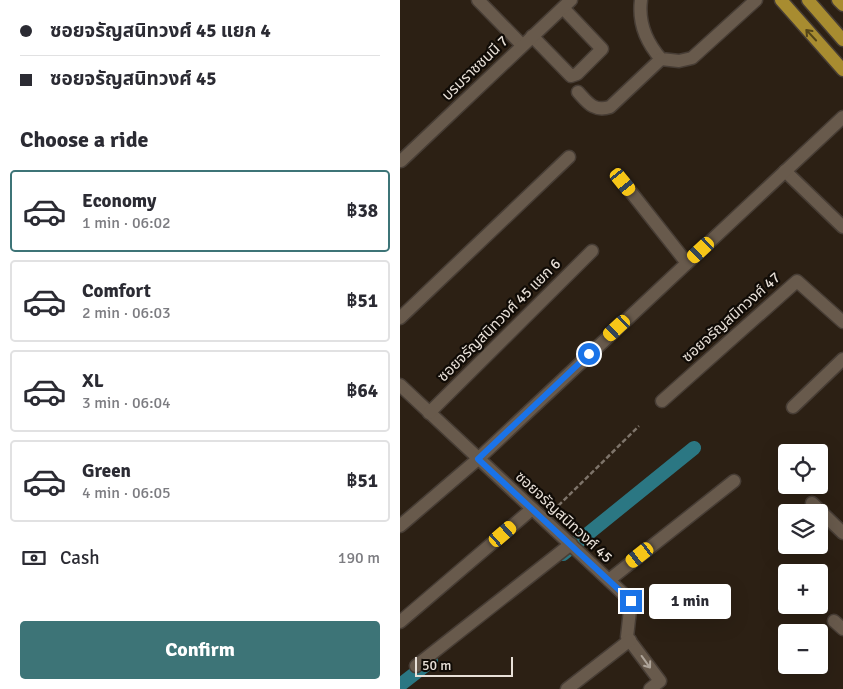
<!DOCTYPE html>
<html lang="en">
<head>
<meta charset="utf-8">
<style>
	:root { --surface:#fff; --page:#f2f2f3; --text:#2b2b33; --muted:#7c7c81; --line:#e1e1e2; --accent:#3d7477 }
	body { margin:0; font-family:Signika,"Noto Sans Thai",sans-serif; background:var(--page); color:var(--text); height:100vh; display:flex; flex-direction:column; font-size:19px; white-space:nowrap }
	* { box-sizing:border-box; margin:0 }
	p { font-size:16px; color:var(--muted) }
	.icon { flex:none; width:28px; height:28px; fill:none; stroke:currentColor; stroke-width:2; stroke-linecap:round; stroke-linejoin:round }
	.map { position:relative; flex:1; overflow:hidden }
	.drawer { display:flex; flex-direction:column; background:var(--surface); width:400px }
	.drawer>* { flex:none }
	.banner { display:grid; align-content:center; height:110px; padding:0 20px; background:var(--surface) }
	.tools { position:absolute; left:378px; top:444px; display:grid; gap:10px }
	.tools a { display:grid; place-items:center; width:50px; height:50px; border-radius:5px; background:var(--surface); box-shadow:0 5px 20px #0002; font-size:25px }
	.scale { position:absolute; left:15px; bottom:12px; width:98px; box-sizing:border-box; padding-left:5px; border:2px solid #e8e0d8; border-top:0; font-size:14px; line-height:18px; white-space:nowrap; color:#e8e0d8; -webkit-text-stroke:4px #100b06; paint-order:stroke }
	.end { position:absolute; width:22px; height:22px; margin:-11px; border:6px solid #1a73e8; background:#fff; box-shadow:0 0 0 2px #fff }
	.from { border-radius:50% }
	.bubble { position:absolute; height:35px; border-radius:5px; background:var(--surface); box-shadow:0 5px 20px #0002; font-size:16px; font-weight:700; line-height:35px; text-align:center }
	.car { position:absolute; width:15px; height:30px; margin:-15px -8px; border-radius:6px; box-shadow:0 0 4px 1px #0007; background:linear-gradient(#f5c518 24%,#345 0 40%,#f5c518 0 76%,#345 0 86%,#f5c518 0) }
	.banner b { display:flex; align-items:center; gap:18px; height:48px; font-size:19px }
	.banner b+b { border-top:1px solid var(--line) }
	.banner i { width:12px; height:12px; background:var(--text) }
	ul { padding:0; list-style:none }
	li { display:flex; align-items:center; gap:15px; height:82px; margin:0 10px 8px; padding:0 10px; border:2px solid var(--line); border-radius:5px }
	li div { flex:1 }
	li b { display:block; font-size:19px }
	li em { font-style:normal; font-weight:700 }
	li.active { border-color:var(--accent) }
	li>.icon { width:45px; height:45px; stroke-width:1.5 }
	h2 { padding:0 20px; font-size:22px; line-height:60px }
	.pay { display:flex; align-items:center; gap:12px; height:55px; padding:0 20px; font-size:19px }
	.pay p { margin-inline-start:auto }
	.cta { display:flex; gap:10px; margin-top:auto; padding:10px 20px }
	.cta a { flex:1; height:58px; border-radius:5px; background:var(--accent); color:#fff; font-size:20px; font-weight:700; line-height:58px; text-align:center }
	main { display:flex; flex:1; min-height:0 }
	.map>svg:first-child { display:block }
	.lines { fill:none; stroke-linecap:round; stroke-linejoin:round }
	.canal { stroke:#2b7783; stroke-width:14 }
	.minor-casing { stroke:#473d35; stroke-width:15 }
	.major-casing { stroke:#473d35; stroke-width:15 }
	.path { stroke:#7e746a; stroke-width:2.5; stroke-dasharray:5 2.5; stroke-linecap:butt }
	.minor { stroke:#685a4c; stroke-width:12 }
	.major { stroke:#a88c30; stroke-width:12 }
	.oneway { stroke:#544519 }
	.oneway2 { stroke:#aea499 }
	.route { stroke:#1a73e8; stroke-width:6 }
	.labels { text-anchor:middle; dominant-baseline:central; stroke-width:4.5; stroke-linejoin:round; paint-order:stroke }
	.street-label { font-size:15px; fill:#e8e0d8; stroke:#100b06 }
</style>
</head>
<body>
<main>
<section class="drawer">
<div class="banner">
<b><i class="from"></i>ซอยจรัญสนิทวงศ์ 45 แยก 4</b>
<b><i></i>ซอยจรัญสนิทวงศ์ 45</b>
</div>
<h2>Choose a ride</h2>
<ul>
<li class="active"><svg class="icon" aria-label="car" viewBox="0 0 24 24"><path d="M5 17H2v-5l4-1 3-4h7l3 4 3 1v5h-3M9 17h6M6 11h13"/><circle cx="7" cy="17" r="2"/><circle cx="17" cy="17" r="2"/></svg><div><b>Economy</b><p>1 min · 06:02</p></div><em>฿38</em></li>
<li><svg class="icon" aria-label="car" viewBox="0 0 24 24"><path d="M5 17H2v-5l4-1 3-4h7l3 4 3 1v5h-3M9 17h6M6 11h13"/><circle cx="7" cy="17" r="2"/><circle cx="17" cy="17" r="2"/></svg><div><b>Comfort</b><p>2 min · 06:03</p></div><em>฿51</em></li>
<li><svg class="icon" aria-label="car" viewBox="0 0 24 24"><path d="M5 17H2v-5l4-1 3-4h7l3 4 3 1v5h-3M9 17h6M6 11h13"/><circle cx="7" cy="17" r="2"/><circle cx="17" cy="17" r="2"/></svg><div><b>XL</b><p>3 min · 06:04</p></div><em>฿64</em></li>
<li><svg class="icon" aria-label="car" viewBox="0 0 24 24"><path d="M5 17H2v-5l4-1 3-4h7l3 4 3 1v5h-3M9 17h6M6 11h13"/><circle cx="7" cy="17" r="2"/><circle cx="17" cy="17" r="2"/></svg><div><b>Green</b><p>4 min · 06:05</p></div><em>฿51</em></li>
</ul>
<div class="pay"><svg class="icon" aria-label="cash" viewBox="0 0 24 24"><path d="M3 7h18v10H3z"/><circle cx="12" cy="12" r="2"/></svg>Cash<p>190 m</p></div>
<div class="cta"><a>Confirm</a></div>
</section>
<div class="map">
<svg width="443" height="689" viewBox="0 0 443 689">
	<rect width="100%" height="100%" fill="#2c2014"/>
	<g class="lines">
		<g class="canal">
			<polyline points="163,554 294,448"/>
			<polyline points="0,685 31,661"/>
		</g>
		<g class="minor-casing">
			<g id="minor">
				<polyline points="78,0 122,45"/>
				<path d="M241 0C238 23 246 42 261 59L279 61 292 58 356 0"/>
				<polyline points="132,36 171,76 177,74 202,49 163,8"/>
				<path d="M178 92C188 103 194 112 210 107L261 59"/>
				<polyline points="1,161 171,0"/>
				<polyline points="385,171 443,227"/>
				<polyline points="223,182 287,263"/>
				<polyline points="0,318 169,157"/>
				<polyline points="0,385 231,601 227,637 260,681 250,689"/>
				<polyline points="262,401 397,281 443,322"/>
				<polyline points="393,407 443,359"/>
				<polyline points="29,413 192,251"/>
				<polyline points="412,503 443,533"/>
				<polyline points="0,526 78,459 443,117"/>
				<polyline points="209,580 334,481"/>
				<polyline points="434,621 443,629"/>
				<polyline points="0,622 132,509"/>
				<polyline points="16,666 171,544"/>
				<polyline points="167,689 230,640"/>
			</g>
		</g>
		<g class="major-casing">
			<g id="major">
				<polyline points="381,0 443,70"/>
				<polyline points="408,0 443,40"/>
				<polyline points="438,0 443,5"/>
			</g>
		</g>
		<polyline class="path" points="153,511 239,426"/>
		<use href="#minor" class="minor"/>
		<use href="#major" class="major"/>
	</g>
	<defs><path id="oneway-shaft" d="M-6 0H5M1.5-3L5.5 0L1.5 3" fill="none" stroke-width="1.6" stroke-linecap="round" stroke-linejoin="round" transform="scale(1.25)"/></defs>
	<use class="oneway" href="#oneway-shaft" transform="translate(411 35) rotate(-133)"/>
	<use class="oneway2" href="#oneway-shaft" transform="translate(246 662) rotate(54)"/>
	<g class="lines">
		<polyline class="route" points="189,354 78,459 231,601"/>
	</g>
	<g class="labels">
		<g class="street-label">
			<text transform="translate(75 68) rotate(-44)">บรมราชชนนี 7</text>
			<text transform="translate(331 317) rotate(-42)">ซอยจรัญสนิทวงศ์ 47</text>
			<text transform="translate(99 320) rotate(-45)">ซอยจรัญสนิทวงศ์ 45 แยก 6</text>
			<text transform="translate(164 517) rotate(43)">ซอยจรัญสนิทวงศ์ 45</text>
		</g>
	</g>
</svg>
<div class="tools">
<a><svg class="icon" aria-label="locate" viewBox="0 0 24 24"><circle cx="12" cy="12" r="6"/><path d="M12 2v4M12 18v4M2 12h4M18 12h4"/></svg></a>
<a><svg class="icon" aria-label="layers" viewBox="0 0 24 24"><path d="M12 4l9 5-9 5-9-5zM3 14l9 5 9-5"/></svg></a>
<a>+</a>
<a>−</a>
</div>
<div class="scale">50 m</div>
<i class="end from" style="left:189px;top:354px"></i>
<i class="end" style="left:231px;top:601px"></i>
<div class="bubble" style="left:249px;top:584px;width:82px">1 min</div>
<i class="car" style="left:223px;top:182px;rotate:141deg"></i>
<i class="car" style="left:301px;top:250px;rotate:227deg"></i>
<i class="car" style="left:217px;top:328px;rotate:227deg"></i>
<i class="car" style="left:103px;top:534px;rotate:49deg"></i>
<i class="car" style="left:240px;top:555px;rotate:232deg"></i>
</div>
</main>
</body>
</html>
